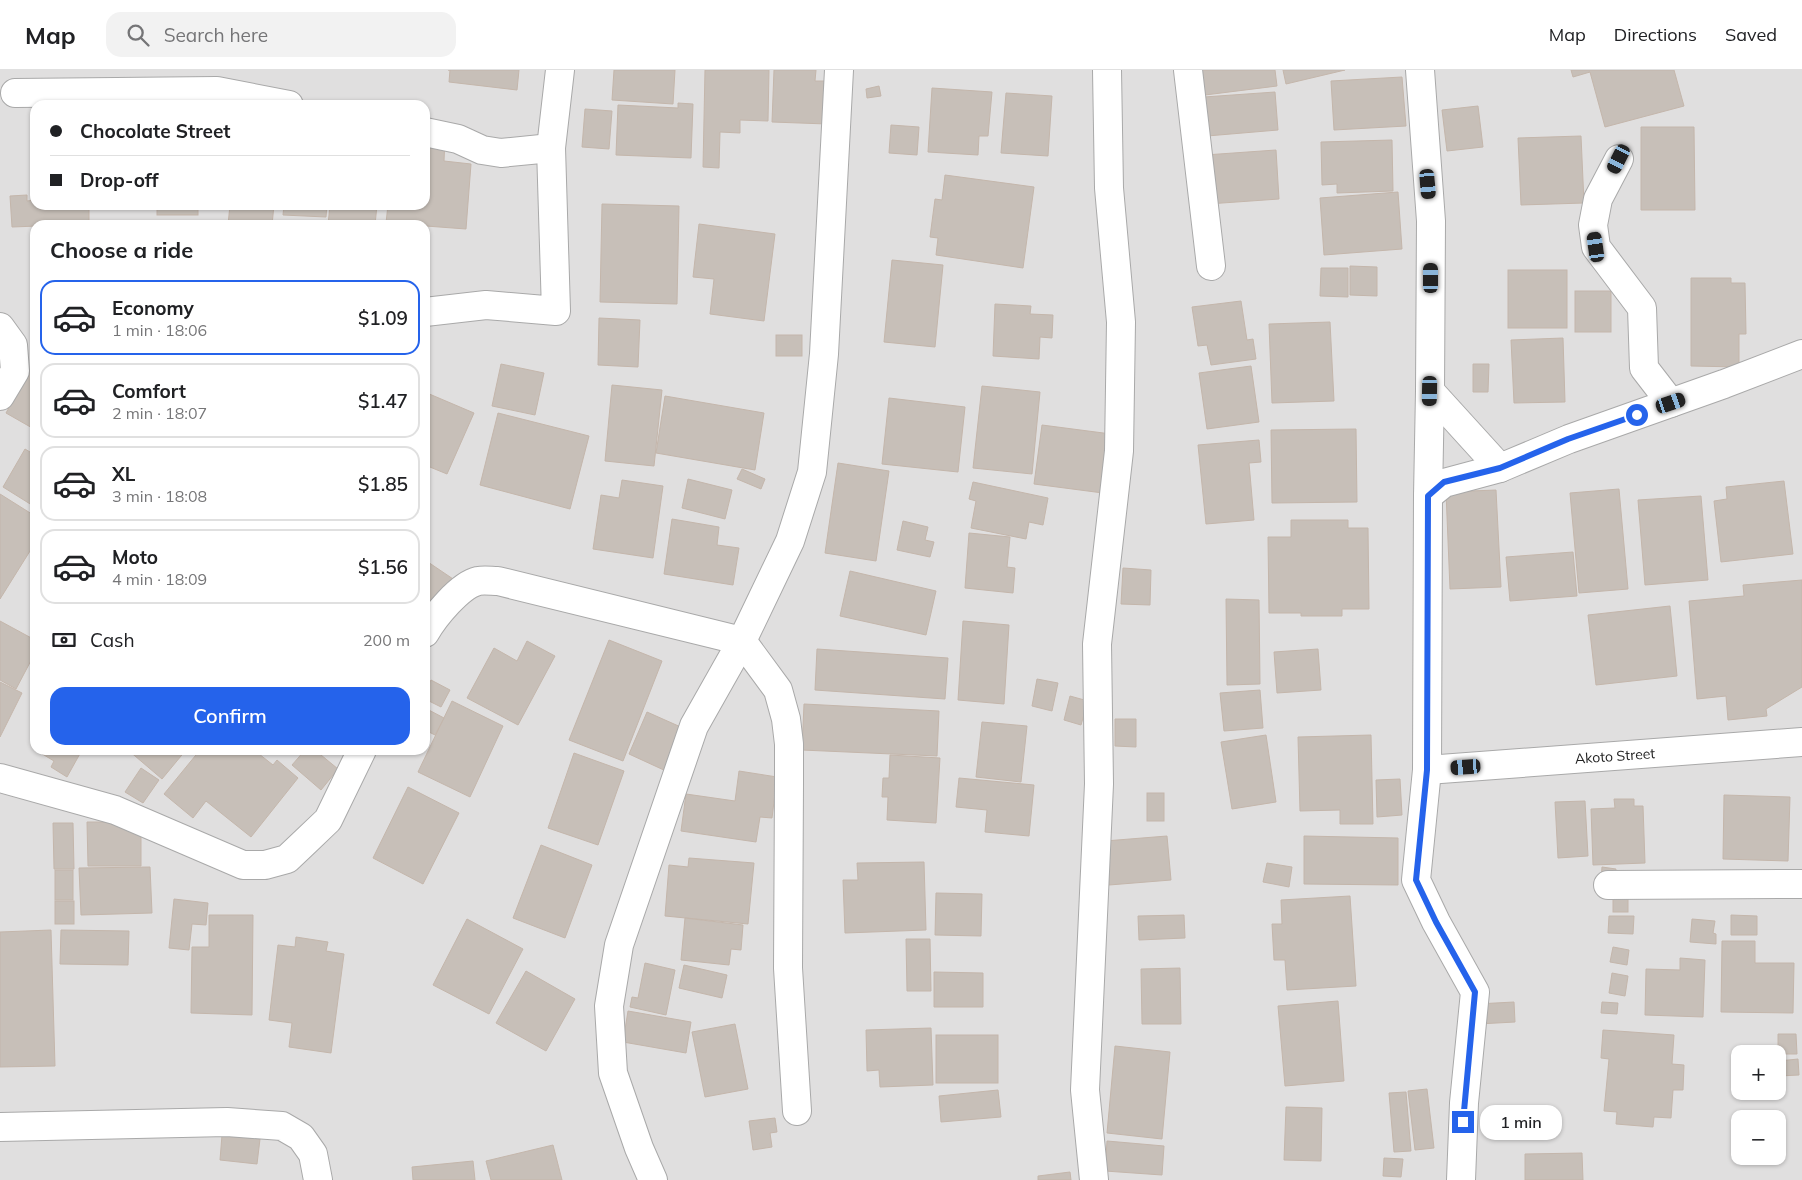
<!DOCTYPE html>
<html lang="en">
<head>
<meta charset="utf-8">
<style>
	:root { --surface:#fff; --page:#f2f2f2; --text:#202124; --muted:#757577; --line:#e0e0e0; --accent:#2563eb }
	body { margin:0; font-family:Mulish,sans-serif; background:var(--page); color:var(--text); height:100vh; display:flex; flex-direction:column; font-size:19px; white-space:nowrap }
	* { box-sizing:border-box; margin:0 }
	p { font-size:16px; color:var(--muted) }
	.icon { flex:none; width:28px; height:28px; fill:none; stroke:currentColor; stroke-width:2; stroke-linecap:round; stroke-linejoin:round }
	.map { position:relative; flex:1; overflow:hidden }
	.details { position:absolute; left:30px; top:150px; width:400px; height:535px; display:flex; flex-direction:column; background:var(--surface); border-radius:15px; box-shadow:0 1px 4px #0004 }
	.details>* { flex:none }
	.guide { position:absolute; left:30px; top:30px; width:400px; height:110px; border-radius:15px; box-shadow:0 1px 4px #0004; display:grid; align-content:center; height:110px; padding:0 20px; background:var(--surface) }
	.controls { position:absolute; left:1731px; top:975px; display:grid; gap:10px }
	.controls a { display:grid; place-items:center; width:55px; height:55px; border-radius:10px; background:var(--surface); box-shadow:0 1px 4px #0004; font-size:25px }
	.end { position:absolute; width:22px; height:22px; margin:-11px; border:6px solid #2563eb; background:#fff; box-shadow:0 0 0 2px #fff }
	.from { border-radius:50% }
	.bubble { position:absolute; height:35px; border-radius:15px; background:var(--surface); box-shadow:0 1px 4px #0004; font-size:16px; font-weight:600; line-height:35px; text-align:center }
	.car { position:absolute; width:15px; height:30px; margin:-15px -8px; border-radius:6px; box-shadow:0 0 4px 1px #0007; background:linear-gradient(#222 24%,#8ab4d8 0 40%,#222 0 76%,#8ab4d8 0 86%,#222 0) }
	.guide b { display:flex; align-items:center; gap:18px; height:48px; font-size:19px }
	.guide b+b { border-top:1px solid var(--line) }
	.guide i { width:12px; height:12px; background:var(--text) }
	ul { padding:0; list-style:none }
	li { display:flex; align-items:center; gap:15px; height:75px; margin:0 10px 8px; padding:0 10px; border:2px solid var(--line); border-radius:15px }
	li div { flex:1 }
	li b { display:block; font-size:19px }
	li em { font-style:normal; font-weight:600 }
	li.active { border-color:var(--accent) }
	li>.icon { width:45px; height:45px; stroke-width:1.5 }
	h2 { padding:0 20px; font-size:22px; line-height:60px }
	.pay { display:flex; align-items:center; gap:12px; height:55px; padding:0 20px; font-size:19px }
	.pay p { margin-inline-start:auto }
	.button { display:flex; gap:10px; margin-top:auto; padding:10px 20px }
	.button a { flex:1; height:58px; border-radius:15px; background:var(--accent); color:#fff; font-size:20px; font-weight:600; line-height:58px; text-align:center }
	header { display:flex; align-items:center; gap:30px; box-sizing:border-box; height:70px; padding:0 25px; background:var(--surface); border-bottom:1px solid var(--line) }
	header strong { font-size:24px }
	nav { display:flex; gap:28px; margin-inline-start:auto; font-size:18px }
	.search { width:350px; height:45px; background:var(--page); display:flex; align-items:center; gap:12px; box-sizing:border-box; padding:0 18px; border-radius:15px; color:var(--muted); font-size:19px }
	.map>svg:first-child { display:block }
	.residential { fill:#e0dfdf; fill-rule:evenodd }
	.building { fill:#c7bfb8; stroke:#c4b6ab }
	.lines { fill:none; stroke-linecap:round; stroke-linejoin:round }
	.minor-casing { stroke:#a9a9a9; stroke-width:30 }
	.minor { stroke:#fff; stroke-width:28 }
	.route { stroke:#2563eb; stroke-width:6 }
	.labels { text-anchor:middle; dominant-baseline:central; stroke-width:4; stroke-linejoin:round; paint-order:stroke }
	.street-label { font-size:14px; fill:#222; stroke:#fff }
</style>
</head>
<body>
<header>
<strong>Map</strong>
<div class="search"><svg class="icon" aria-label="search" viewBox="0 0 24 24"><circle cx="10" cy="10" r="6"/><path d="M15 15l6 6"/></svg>Search here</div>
<nav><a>Map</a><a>Directions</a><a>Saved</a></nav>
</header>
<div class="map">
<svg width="1802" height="1110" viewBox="0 0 1802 1110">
	<rect width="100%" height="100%" fill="#f2efe9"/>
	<path class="residential" d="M0 0H1802V1110H0ZM35 35H425V135H35ZM35 155H425V680H35ZM1740 984H1778V1021H1740ZM1740 1049H1778V1086H1740Z"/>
	<g class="building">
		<polygon points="448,0 519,0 517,20 449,12 450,0"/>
		<polygon points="614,0 675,0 673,34 612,30"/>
		<polygon points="705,0 769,0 768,51 740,50 740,63 720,62 719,98 703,97"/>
		<polygon points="774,0 816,0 815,11 828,11 827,54 772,52"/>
		<polygon points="1201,0 1275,0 1277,16 1205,25"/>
		<polygon points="1283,0 1345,0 1286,14"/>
		<polygon points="1571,0 1674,0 1684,36 1605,57 1590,2 1573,7"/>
		<polygon points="1402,7 1406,56 1334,60 1331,11"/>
		<polygon points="879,16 881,26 867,28 866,19"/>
		<polygon points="932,18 992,22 988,66 979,66 978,85 928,82"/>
		<polygon points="1275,22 1278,60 1207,66 1204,27"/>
		<polygon points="1006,23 1052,26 1048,86 1001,83"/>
		<polygon points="678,33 693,34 691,88 616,85 618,35 678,38"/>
		<polygon points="1478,36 1483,77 1447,81 1442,40"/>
		<polygon points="585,39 612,41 609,79 582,77"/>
		<polygon points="891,55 919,57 917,85 889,83"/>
		<polygon points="1641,57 1694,57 1695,140 1641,140"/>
		<polygon points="1581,66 1584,133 1521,135 1518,68"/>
		<polygon points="425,67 445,69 444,91 471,94 466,159 386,153 388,135 425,135"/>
		<polygon points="1392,70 1393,121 1337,123 1337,114 1322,115 1321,72"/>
		<polygon points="1276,80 1279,129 1208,134 1205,85"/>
		<polygon points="945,105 1034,117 1023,198 936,185 938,168 930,167 935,129 942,130"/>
		<polygon points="1398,122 1402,179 1324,185 1320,128"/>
		<polygon points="27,125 27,131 35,130 35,135 89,135 89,154 12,157 10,126"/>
		<polygon points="602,134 679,136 677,234 600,232"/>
		<rect x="157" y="135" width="41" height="10"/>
		<polygon points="230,135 274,135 272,155 228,155"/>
		<polygon points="284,135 327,135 326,147 283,145"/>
		<polygon points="330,135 377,135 375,155 328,155"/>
		<polygon points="699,154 775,164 764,251 710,244 714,209 693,207"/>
		<polygon points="892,190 943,195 935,277 884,272"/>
		<polygon points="1350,196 1377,197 1377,226 1350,225"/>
		<polygon points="1321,198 1348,198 1348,227 1320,226"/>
		<rect x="1508" y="200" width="59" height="58"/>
		<polygon points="1691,208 1731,208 1731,213 1745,213 1746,264 1739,264 1739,297 1691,296"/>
		<rect x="1575" y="221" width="36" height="41"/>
		<polygon points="1241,231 1247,270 1253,269 1256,289 1211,295 1207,275 1198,276 1192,237"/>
		<polygon points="995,234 1031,236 1030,244 1053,245 1052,268 1040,267 1039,289 993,286"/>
		<polygon points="599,248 640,250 638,297 598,295"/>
		<polygon points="1330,252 1334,331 1272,333 1269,254"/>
		<rect x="776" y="265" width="26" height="21"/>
		<polygon points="1563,268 1565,332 1514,333 1511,270"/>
		<polygon points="33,294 35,295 35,356 34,359 6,343"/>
		<polygon points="501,294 544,303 535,345 492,336"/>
		<polygon points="1473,294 1489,294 1488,322 1473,322"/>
		<polygon points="1251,296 1259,352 1207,359 1199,303"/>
		<polygon points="612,315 662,320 654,396 605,391"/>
		<polygon points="982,316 1040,322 1032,404 973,398"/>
		<polygon points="427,323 474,343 447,404 425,395 425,328"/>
		<polygon points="665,326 764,343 755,400 656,383"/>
		<polygon points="889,328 965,337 958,402 882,394"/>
		<polygon points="498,343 589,366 570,439 480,415"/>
		<polygon points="1042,355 1111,364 1103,423 1034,414"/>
		<polygon points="1356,359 1357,432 1272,433 1271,360"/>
		<polygon points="1259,370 1261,392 1249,393 1254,450 1206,454 1198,375"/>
		<polygon points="25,379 35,385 35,437 3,417"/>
		<polygon points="838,393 889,401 876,491 825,483"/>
		<polygon points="742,399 765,409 761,419 737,409"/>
		<polygon points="688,409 732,420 725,449 682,438"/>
		<polygon points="622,410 663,416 653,488 593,479 601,425 619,428"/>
		<polygon points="1784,411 1793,484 1721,492 1714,431 1727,429 1726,417"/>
		<polygon points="973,412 1048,428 1043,455 1029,452 1026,469 971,458 976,431 969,429"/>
		<polygon points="1619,419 1628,519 1579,523 1570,423"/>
		<polygon points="1496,420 1501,517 1450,519 1446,422"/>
		<polygon points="0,424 35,446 35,473 0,529"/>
		<polygon points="1701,426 1708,510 1645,515 1638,430"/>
		<polygon points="672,449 719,457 717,475 739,478 733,515 664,504"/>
		<polygon points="1291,450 1348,450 1348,458 1368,458 1369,539 1342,539 1342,546 1301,546 1301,543 1269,543 1268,467 1291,467"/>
		<polygon points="903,451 928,457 925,470 934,472 930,487 897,480"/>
		<polygon points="969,463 1010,467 1007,497 1015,498 1013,523 965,518"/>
		<polygon points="1573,482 1577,526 1510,531 1506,487"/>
		<polygon points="425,490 456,511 425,555"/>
		<polygon points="1123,498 1151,500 1150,535 1121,534"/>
		<polygon points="850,501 936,521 926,565 840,546"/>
		<polygon points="1802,510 1802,617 1766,639 1767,646 1728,650 1726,626 1697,629 1689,531 1744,526 1743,515"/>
		<polygon points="1226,529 1259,530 1260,614 1227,615"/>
		<polygon points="1670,536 1677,606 1596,615 1588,545"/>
		<polygon points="0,551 35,570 35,583 16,619 0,610"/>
		<polygon points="963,551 1009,555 1004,634 958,630"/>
		<polygon points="609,570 662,591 623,691 569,670"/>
		<polygon points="527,571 555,586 518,655 467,628 494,578 517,591"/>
		<polygon points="817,579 948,588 945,629 815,620"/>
		<polygon points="1318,579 1321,620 1277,623 1274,582"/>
		<polygon points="1037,609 1058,613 1052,641 1032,636"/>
		<polygon points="431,610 450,620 441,637 425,629 425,621"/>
		<polygon points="0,612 22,623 0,667"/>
		<polygon points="1260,620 1263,658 1224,661 1220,623"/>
		<polygon points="1070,626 1088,631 1081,655 1064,650"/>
		<polygon points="452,631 503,656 470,727 418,702"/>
		<polygon points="804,634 939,641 937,686 802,680"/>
		<polygon points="425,638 444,648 435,665 425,660"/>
		<polygon points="647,642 683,658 666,701 629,684"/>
		<polygon points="1115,649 1136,649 1136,677 1115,676"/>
		<polygon points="982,652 1027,656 1021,712 976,707"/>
		<polygon points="1266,665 1276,732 1232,739 1221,672"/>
		<polygon points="1371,665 1373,754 1340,754 1340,740 1300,741 1298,667"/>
		<polygon points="40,680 82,680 67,707 51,697 54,691 39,682"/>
		<polygon points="128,680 186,680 162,709"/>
		<polygon points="200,680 254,680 273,695 277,690 298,708 251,767 206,731 193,748 164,724"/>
		<polygon points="305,680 315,680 338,699 321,720 292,695"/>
		<polygon points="574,683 624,701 598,775 548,758"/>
		<polygon points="890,685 940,688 936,753 887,750 888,727 882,727 883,708 889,708"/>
		<polygon points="141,698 159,710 143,733 125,722"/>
		<polygon points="739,701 777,707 772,748 760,747 756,772 681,761 686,724 735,731"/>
		<polygon points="959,708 1034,715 1029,766 985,762 987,740 956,737"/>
		<polygon points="1400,709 1402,745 1377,747 1376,710"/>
		<polygon points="408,717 459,743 423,814 373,788"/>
		<rect x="1147" y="723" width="17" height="28"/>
		<polygon points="1724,725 1790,727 1788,791 1723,789"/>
		<polygon points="1614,729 1634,729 1634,736 1643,736 1645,793 1593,795 1591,739 1615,738"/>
		<polygon points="1585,731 1588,786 1558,788 1555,732"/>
		<polygon points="87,752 141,752 141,796 88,796"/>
		<polygon points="53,753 73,753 74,799 54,799"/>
		<polygon points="1167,766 1171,810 1109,815 1105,771"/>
		<polygon points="1304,766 1398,768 1398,815 1304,814"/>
		<polygon points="541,775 592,795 565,868 513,848"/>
		<polygon points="689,788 754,793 748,854 665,846 669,795 688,797"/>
		<polygon points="924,792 926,860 845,863 843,810 858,810 857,793"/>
		<polygon points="1267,793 1292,797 1289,817 1263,812"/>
		<polygon points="150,797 152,843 81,845 79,798"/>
		<polygon points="1602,797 1616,799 1615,812 1601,811"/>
		<rect x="55" y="800" width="18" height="30"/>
		<polygon points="936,823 982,824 981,866 935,865"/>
		<polygon points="1350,826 1356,916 1287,920 1285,890 1274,890 1272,854 1282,854 1281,830"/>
		<rect x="1613" y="826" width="15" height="16"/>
		<polygon points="174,829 208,833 206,855 192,854 189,880 169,878"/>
		<rect x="55" y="831" width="19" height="23"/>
		<polygon points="209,845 253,845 252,945 191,943 192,877 209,877"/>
		<polygon points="1184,845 1185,868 1139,870 1138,846"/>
		<polygon points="1731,845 1757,846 1757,865 1731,865"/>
		<polygon points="1609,846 1634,846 1633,864 1608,863"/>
		<polygon points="685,848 743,855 741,880 731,879 729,895 681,890"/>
		<polygon points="467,849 523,879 489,944 433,915"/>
		<polygon points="1692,849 1715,851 1713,863 1716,864 1716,874 1690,872"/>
		<polygon points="51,860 55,996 0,997 0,862"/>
		<polygon points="61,860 129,861 128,895 60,894"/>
		<polygon points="296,867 328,872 326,881 344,884 331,983 289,977 292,953 269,950 278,875 295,877"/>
		<polygon points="906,869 930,869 931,921 907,921"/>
		<polygon points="1722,871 1755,871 1755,893 1794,893 1793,943 1721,942"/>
		<polygon points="1613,877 1629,880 1627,895 1610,892"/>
		<polygon points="1680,888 1705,890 1703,947 1645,945 1646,899 1680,900"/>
		<polygon points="645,893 675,900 666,945 630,937 632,927 638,928"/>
		<polygon points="684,895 727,905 722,928 679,918"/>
		<polygon points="1180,898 1181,954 1142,954 1141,899"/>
		<polygon points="526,901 575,929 546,981 496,953"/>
		<polygon points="934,902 983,903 983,937 934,937"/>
		<polygon points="1612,903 1628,906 1625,926 1609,923"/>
		<polygon points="1338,931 1344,1011 1285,1016 1278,936"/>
		<polygon points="1514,932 1515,952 1478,954 1477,934"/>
		<polygon points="1602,932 1618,933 1617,944 1601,943"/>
		<polygon points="628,941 691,952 686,983 623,972"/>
		<polygon points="735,954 748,1019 705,1027 692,962"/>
		<polygon points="931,958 933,1015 880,1017 879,1000 867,1001 866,960"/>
		<polygon points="1603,960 1674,965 1672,994 1684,995 1683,1020 1673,1020 1671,1048 1654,1047 1653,1057 1616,1054 1617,1042 1604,1041 1609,989 1601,988"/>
		<polygon points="1778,964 1796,964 1797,984 1778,984"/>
		<rect x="936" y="965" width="62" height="48"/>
		<polygon points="1115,976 1170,982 1162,1069 1107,1063"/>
		<polygon points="1798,989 1799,1005 1779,1006 1779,991"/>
		<polygon points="1427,1019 1434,1078 1415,1080 1408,1021"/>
		<polygon points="998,1020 1001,1047 941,1052 939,1026"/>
		<polygon points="1406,1022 1411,1081 1394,1082 1389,1023"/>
		<polygon points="1286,1037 1322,1038 1321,1091 1284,1090"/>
		<polygon points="775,1048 777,1062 770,1063 772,1077 753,1080 749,1051"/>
		<polygon points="222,1065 260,1069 257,1094 220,1090"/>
		<polygon points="1107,1071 1164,1076 1162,1105 1105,1101"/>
		<polygon points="553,1075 562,1110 491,1110 486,1091"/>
		<polygon points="1582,1083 1583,1110 1525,1110 1525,1084"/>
		<polygon points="1384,1088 1403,1089 1401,1107 1383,1106"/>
		<polygon points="473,1091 475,1110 413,1110 412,1097"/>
		<polygon points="1070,1102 1071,1110 1038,1110 1038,1106"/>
	</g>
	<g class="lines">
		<g class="minor-casing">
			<g id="minor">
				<polyline points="1188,0 1211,196"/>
				<polyline points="1420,0 1431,151 1430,321 1428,426 1427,700 1416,810 1436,852 1475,922 1464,1033 1461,1110"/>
				<polyline points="15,23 217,21 289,35"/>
				<polyline points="425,62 458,69 482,80 501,83 551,78"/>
				<polyline points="1619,89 1598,129 1593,155 1596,177 1642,238 1644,298 1671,333"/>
				<polyline points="425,242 486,235 556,241 551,78 560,0"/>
				<polyline points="0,257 13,275 15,301 0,326"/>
				<polyline points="1430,321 1500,398"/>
				<polyline points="1428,426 1444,413 1500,398 1569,369 1724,314 1802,284"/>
				<path d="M425 563C434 547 460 515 478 511 484 510 492 511 498 511L742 571 778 620 786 649 789 674V713L788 898 797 1041"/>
				<polyline points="1427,700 1802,672"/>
				<polyline points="0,708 115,740 243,795 265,795 287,789 306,771 328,750 362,680"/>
				<polyline points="1608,815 1802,814"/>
				<polyline points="0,1057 227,1052 282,1056 301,1067 313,1084 318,1110"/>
				<polyline points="653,1110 639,1078 613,1003 609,936 619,875 694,656 742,571 790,471 812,402 824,284 839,0"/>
				<polyline points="1094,1110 1085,1020 1099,714 1097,574 1119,381 1121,252 1109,118 1107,0"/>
			</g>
		</g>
		<use href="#minor" class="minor"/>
	</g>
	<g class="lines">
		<polyline class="route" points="1463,1052 1475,922 1436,852 1416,810 1427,700 1428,426 1444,412 1500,398 1568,369 1637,345"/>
	</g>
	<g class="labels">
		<g class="street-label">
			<text transform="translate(1615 686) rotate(-4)">Akoto Street</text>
		</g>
	</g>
</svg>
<div class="controls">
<a>+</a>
<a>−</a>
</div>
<i class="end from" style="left:1637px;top:345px"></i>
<i class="end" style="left:1463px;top:1052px"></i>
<div class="bubble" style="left:1480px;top:1035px;width:82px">1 min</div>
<i class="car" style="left:1619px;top:89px;rotate:207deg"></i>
<i class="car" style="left:1428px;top:114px;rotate:175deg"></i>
<i class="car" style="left:1596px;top:177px;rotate:352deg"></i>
<i class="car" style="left:1431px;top:208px;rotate:0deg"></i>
<i class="car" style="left:1430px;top:321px;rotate:181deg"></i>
<i class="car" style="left:1671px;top:333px;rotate:71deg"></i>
<i class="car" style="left:1466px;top:697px;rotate:266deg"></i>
<div class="guide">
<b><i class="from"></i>Chocolate Street</b>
<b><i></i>Drop-off</b>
</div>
<section class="details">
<h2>Choose a ride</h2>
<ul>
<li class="active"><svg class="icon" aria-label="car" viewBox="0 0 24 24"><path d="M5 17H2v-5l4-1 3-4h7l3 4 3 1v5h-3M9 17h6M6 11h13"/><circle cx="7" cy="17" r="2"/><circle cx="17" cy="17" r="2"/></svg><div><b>Economy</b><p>1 min · 18:06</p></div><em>$1.09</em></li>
<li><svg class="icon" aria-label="car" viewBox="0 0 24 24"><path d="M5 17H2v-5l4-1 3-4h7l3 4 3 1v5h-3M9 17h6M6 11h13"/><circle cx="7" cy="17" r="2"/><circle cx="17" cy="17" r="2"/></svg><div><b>Comfort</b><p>2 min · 18:07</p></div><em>$1.47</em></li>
<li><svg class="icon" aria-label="car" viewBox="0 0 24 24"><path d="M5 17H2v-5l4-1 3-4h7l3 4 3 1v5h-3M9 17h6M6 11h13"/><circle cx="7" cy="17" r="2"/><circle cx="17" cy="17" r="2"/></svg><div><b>XL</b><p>3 min · 18:08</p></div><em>$1.85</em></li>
<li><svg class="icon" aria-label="car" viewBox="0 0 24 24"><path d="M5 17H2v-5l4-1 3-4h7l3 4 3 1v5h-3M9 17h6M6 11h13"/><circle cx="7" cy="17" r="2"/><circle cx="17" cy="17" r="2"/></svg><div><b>Moto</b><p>4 min · 18:09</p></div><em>$1.56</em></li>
</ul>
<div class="pay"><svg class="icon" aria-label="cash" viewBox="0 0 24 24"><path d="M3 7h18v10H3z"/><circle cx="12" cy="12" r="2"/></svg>Cash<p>200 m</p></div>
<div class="button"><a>Confirm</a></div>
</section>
</div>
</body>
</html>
